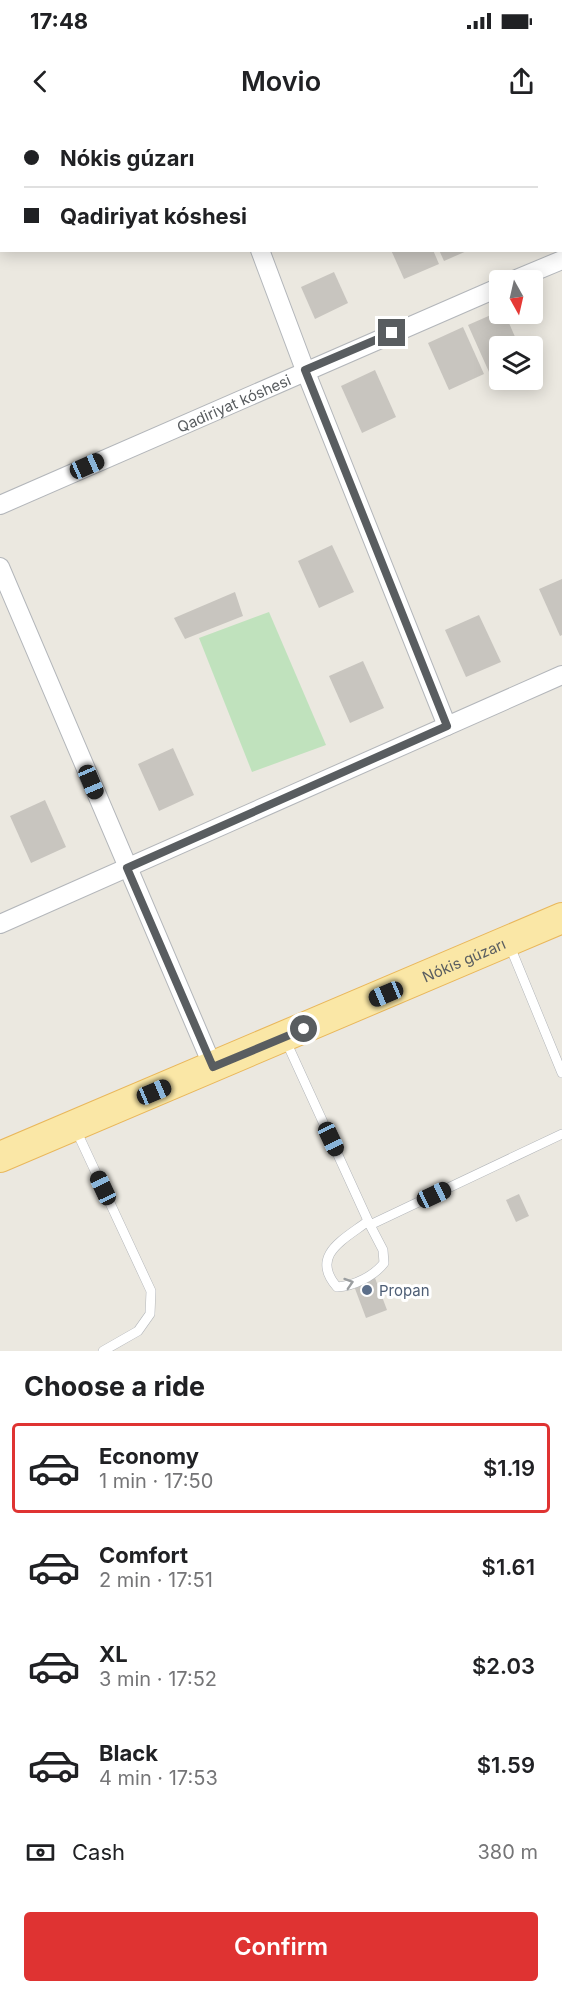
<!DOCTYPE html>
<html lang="en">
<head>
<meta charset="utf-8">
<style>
	:root { --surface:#fff; --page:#f2f2f2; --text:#202124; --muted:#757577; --line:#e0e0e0; --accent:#df3332 }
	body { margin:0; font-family:Inter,sans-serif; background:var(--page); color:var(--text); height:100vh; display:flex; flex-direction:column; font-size:22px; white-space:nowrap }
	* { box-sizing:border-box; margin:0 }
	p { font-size:20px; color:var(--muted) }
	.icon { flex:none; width:33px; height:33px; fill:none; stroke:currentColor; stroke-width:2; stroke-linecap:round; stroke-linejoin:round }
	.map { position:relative; height:1231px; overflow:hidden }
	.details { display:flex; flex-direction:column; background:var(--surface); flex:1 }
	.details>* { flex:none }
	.top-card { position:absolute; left:0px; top:0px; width:562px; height:132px; box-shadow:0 3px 15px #0003; display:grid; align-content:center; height:132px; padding:0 24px; background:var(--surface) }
	.needle { width:39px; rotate:172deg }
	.fabs { position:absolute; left:489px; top:150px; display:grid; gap:12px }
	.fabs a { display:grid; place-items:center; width:54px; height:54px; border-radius:6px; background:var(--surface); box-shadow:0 3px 15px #0003; font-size:30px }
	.end { position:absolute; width:27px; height:27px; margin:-14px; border:8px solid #595d60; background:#fff; box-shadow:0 0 0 3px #fff }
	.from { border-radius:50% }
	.car { position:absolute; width:18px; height:36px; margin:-18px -9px; border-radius:8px; box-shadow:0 0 4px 2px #0007; background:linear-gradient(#222 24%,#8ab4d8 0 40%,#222 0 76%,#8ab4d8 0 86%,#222 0) }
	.top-card b { display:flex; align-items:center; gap:21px; height:57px; font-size:22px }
	.top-card b+b { border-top:2px solid var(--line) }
	.top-card i { width:15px; height:15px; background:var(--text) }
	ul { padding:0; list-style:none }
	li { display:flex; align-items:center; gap:18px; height:90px; margin:0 12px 9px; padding:0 12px; border:3px solid transparent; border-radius:6px }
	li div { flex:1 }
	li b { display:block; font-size:22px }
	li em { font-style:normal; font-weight:600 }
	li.on { border-color:var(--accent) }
	li>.icon { width:54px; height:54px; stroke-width:1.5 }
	h2 { padding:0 24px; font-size:27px; line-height:72px }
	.pay { display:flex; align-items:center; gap:15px; height:66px; padding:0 24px; font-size:22px }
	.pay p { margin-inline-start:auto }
	.action { display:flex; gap:12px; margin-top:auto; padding:12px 24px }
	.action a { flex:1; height:69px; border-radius:6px; background:var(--accent); color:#fff; font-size:24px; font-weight:600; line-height:69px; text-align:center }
	.status { display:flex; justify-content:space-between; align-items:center; height:42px; padding:0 30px; background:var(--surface); direction:ltr }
	.status svg { height:16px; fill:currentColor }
	header { display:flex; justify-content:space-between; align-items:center; height:78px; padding:0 24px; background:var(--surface); font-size:27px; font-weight:600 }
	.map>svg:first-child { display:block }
	.green { fill:#c0e2bd }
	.building { fill:#c8c5bf }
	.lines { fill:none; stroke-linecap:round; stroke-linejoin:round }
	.lane-casing { stroke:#b3b6ba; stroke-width:10 }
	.street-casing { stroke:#b3b6ba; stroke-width:20 }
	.primary-casing { stroke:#e9b75b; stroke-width:32 }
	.lane { stroke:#fff; stroke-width:9 }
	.street { stroke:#fff; stroke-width:18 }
	.primary { stroke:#fae7a6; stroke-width:30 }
	.oneway { stroke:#9b9ea0 }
	.route { stroke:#595d60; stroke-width:8 }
	.service-dot { fill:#5c6f8a; stroke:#fff; stroke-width:2 }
	.labels { text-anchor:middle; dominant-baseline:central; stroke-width:6; stroke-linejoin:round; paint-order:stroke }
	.street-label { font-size:15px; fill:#595d60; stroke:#fff }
	.service-label { font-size:15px; fill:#4e5e75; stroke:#fff; text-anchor:start }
</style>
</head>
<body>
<div class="status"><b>17:48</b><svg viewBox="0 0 49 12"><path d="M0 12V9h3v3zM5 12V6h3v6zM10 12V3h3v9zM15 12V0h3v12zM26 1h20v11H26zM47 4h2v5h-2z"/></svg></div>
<header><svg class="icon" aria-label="back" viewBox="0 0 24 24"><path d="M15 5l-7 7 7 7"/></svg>Movio<svg class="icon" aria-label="share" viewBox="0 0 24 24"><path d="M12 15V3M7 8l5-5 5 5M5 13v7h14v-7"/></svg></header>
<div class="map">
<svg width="562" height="1231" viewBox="0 0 562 1231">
	<rect width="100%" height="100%" fill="#ebe8e0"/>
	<polygon class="green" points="269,492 326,625 252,652 199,518"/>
	<g class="building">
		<polygon points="391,130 433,130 439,144 404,159"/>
		<polygon points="439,130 469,130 444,141"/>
		<polygon points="334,152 348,183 315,199 301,167"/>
		<polygon points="500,191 500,194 505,194 519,226 500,226 500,247 489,252 468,205"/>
		<polygon points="463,207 484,254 449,270 428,223"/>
		<polygon points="375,250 396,297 362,313 341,266"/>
		<polygon points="332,425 354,472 319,488 298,441"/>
		<polygon points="562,459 562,515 560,516 539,469"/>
		<polygon points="235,472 243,496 185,519 174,498"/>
		<polygon points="479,495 501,542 466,557 445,510"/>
		<polygon points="363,541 384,588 350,603 329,556"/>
		<polygon points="173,628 194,675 159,691 138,644"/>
		<polygon points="45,680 66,727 31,743 10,696"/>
		<polygon points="519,1074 529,1096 516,1102 506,1080"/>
		<polygon points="375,1158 387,1190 366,1198 354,1166"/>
	</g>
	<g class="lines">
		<g class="lane-casing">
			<g id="lane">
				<polyline points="509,824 562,953"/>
				<polyline points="285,919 370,1105 562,1014"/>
				<polyline points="76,1010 151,1171 150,1194 138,1211 103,1231"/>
				<path d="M368 1101C345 1119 309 1135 337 1167 354 1166 374 1156 384 1143L383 1130 370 1105"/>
			</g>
		</g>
		<g class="street-casing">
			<g id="street">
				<polyline points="212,0 212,2"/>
				<polyline points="260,130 305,250 447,606"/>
				<polyline points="514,160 562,140"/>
				<path id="s1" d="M0 385 500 167"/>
				<polyline points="0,447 213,947"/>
				<polyline points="0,804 562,555"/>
			</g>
		</g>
		<g class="primary-casing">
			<g id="primary">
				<path id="s2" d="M0 1037 562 798"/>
			</g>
		</g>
		<use href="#lane" class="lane"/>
		<use href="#street" class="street"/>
		<use href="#primary" class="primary"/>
	</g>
	<defs><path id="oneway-chevron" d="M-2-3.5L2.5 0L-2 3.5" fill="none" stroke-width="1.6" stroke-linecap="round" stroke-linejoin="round" transform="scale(1.5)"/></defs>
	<use class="oneway" href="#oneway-chevron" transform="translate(349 1163) rotate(-18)"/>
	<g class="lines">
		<polyline class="route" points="304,909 213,947 127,748 447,606 305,250 392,213"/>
	</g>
	<circle class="service-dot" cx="367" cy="1170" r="6"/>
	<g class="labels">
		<g class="street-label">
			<text stroke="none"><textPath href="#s1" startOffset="255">Qadiriyat kóshesi</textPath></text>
			<text stroke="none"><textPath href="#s2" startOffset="504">Nókis gúzarı</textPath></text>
		</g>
		<g class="service-label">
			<text x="379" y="1170">Propan</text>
		</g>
	</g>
</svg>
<div class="fabs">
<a><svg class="needle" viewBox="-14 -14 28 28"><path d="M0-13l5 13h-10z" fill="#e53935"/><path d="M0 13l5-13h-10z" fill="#757577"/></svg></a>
<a><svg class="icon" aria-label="layers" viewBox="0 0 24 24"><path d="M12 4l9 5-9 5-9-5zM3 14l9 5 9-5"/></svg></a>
</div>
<i class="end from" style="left:304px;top:909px"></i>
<i class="end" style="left:392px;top:213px"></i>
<i class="car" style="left:87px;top:346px;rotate:66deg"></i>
<i class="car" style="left:91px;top:662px;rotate:157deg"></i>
<i class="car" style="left:386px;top:874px;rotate:247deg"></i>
<i class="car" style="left:154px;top:972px;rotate:67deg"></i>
<i class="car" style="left:331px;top:1019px;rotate:155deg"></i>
<i class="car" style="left:103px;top:1068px;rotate:335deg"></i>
<i class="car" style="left:434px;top:1075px;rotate:65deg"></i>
<div class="top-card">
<b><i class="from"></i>Nókis gúzarı</b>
<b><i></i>Qadiriyat kóshesi</b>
</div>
</div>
<section class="details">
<h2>Choose a ride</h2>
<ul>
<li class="on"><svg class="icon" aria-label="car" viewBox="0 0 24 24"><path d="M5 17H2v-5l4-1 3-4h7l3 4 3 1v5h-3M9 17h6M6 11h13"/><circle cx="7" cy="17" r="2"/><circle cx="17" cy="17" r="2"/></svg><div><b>Economy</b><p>1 min · 17:50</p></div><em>$1.19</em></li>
<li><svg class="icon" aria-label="car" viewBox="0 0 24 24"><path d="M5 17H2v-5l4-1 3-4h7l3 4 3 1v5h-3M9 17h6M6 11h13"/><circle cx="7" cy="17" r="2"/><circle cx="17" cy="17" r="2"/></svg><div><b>Comfort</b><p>2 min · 17:51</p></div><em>$1.61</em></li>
<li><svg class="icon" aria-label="car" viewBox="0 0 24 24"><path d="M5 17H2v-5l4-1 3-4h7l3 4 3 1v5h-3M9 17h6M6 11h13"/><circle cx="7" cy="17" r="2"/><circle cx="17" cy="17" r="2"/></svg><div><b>XL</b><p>3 min · 17:52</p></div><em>$2.03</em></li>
<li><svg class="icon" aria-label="car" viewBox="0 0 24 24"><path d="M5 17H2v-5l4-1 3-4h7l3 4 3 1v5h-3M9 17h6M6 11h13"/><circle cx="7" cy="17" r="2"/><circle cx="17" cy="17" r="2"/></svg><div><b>Black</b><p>4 min · 17:53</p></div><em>$1.59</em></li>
</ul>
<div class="pay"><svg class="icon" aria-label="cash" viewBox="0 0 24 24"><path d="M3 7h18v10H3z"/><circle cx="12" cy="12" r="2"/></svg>Cash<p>380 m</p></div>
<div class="action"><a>Confirm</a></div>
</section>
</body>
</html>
